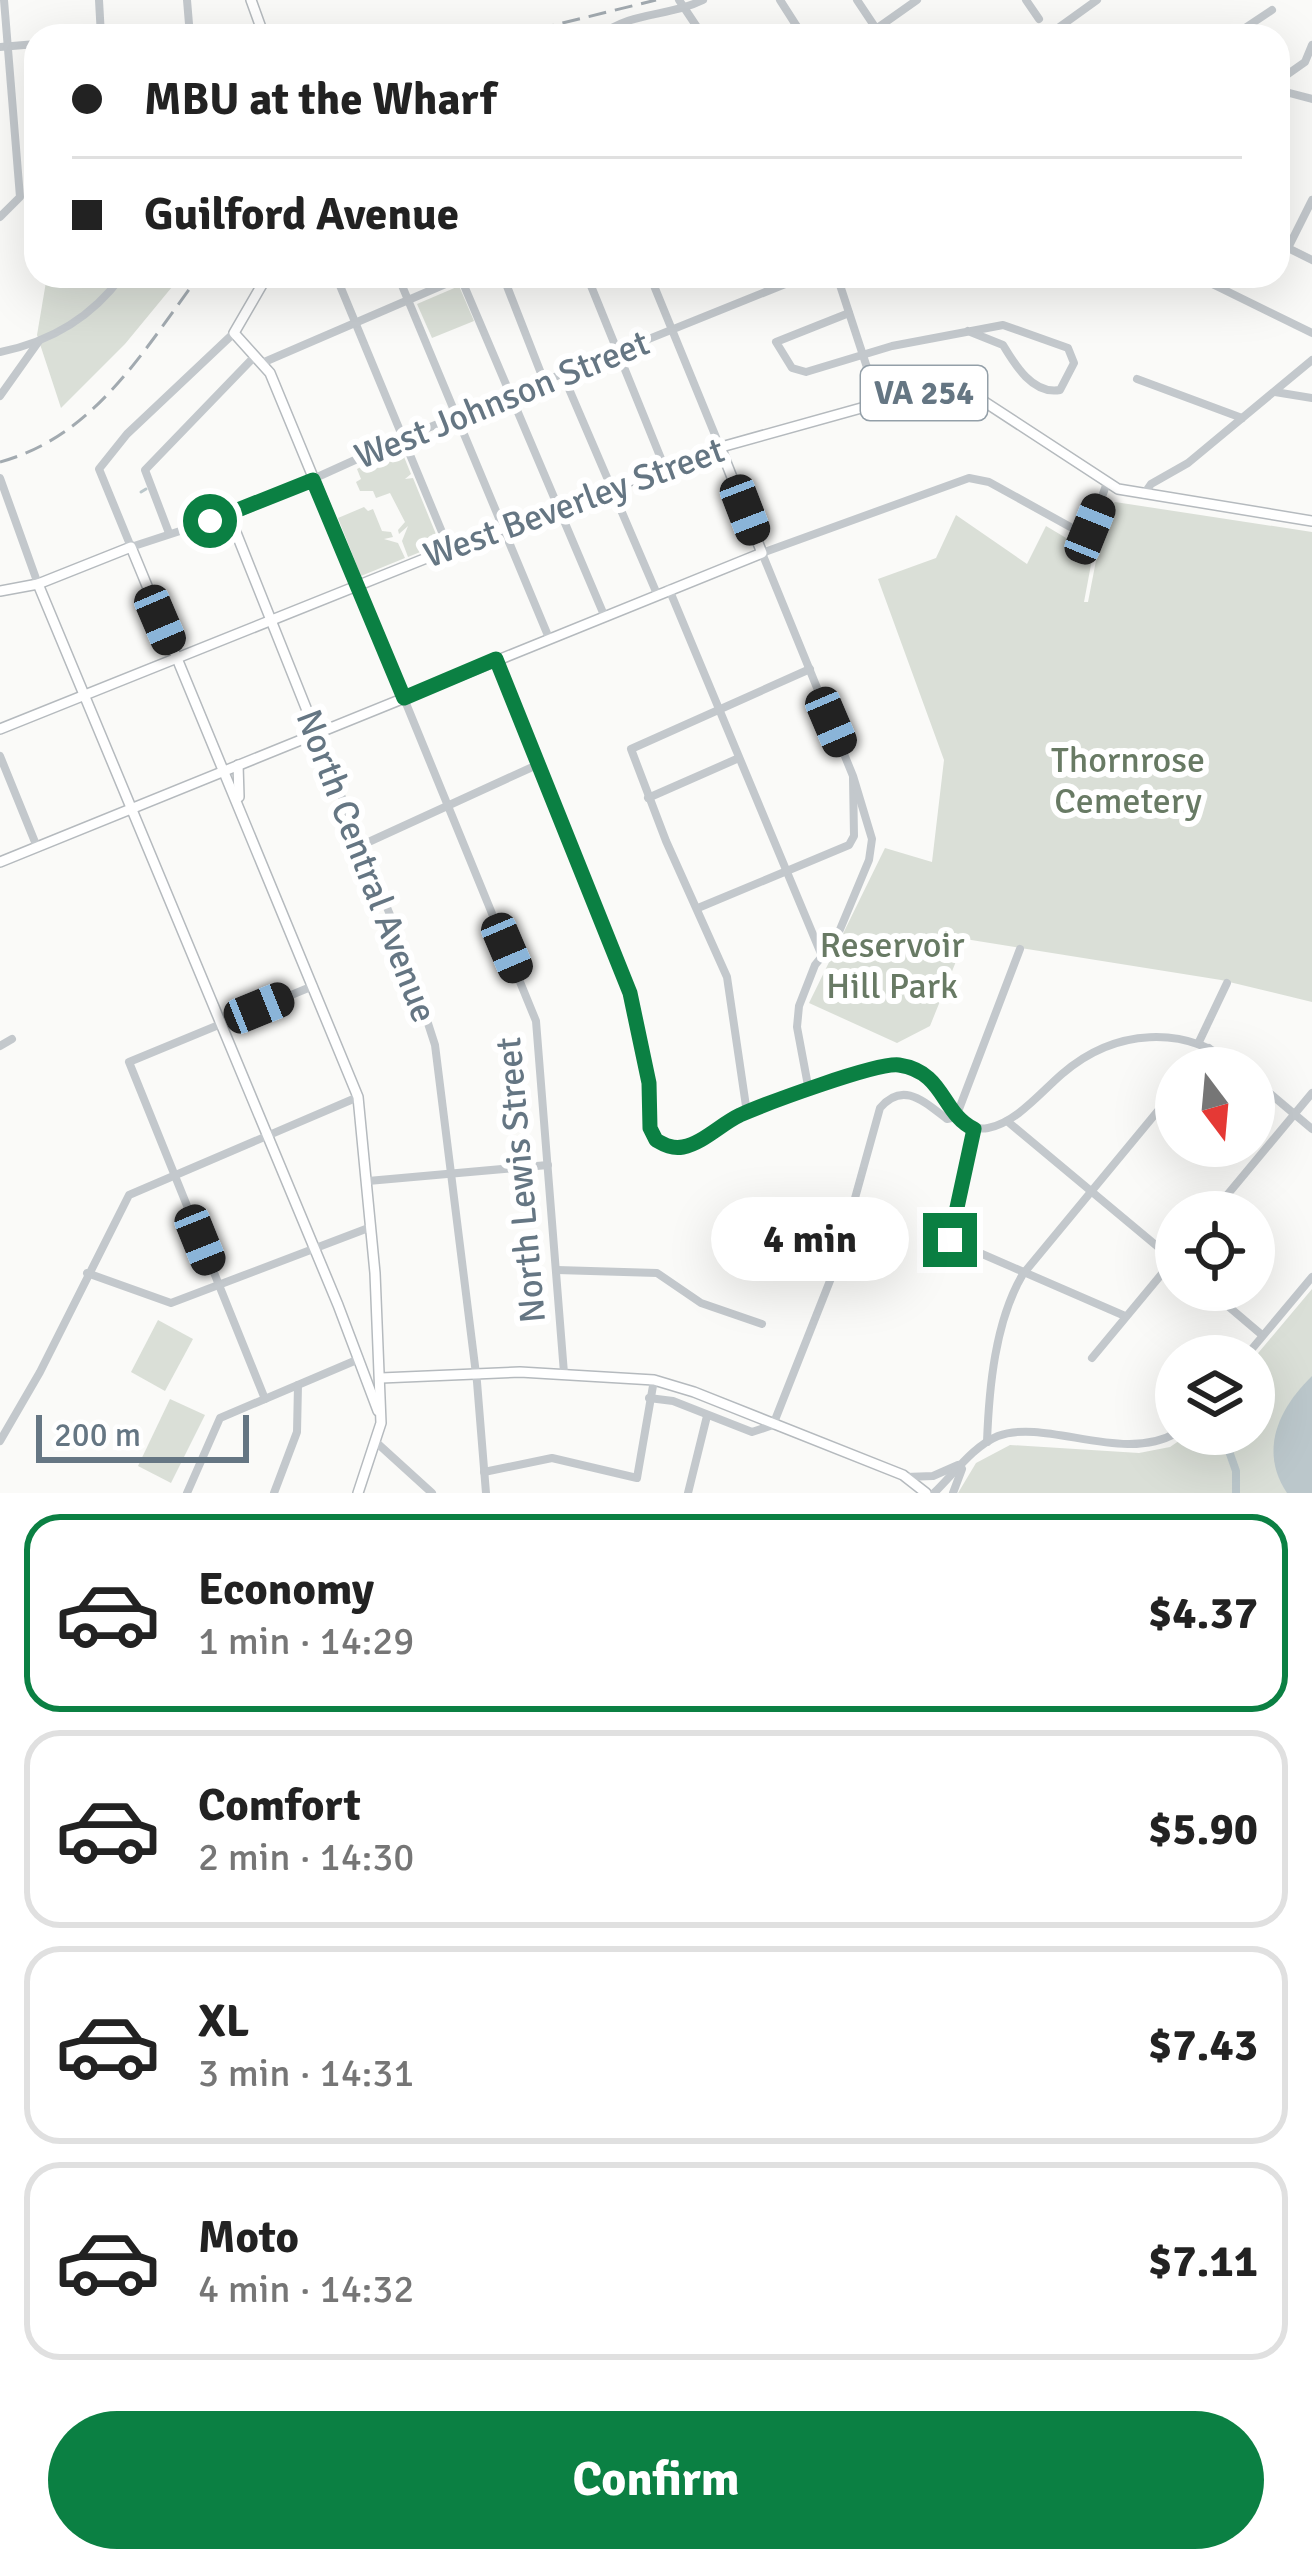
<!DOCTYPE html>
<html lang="en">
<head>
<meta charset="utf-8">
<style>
	:root { --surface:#fff; --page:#f2f2f2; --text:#222; --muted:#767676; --line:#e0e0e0; --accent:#0b8043 }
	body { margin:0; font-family:Signika,sans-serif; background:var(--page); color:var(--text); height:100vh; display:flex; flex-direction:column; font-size:45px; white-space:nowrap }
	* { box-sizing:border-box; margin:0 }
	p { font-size:39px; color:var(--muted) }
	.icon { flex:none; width:66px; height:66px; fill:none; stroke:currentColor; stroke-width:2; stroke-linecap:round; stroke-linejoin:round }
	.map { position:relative; height:1493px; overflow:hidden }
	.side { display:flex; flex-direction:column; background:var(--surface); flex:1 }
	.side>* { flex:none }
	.top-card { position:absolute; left:24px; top:24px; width:1266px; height:264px; border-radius:36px; box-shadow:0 12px 48px #0002; display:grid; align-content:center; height:264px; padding:0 48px; background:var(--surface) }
	.needle { width:78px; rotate:164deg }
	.buttons { position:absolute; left:1155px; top:1047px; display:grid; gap:24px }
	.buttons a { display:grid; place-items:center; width:120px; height:120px; border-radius:50%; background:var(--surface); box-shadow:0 12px 48px #0002; font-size:60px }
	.scale { position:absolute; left:36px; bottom:30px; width:213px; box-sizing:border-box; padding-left:12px; border:6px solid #657683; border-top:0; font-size:33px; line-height:42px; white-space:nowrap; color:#657683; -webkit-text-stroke:9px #fff; paint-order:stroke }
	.end { position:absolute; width:54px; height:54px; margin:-27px; border:15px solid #0b8043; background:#fff; box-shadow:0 0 0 6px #fff }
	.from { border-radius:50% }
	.bubble { position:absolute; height:84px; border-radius:42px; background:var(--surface); box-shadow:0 12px 48px #0002; font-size:39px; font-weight:700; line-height:84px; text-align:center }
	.car { position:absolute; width:36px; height:72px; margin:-36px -18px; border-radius:15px; box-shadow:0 0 9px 3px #0007; background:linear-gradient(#222 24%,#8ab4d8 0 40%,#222 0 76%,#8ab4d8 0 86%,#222 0) }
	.top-card b { display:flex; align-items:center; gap:42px; height:114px; font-size:45px }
	.top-card b+b { border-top:3px solid var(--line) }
	.top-card i { width:30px; height:30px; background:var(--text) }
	ul { padding:21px 0 0; list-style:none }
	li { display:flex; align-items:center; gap:36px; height:198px; margin:0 24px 18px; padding:0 24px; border:6px solid var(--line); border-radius:36px }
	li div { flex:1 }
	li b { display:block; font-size:45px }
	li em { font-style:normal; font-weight:700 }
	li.current { border-color:var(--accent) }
	li>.icon { width:108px; height:108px; stroke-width:1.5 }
	.primary-button { display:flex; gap:24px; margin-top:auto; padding:24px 48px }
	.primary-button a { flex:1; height:138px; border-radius:72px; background:var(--accent); color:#fff; font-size:48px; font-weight:700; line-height:138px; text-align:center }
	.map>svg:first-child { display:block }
	.green { fill:#dadfd7 }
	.water { fill:#bbc7cb }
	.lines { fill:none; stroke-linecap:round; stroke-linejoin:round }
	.stream { stroke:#bbc7cb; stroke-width:3 }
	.canal { stroke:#bbc7cb; stroke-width:8 }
	.major-casing { stroke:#b5babe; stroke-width:12 }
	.minor { stroke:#c3c8cc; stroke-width:8 }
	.major { stroke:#fff; stroke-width:9 }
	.rail { stroke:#a2aab0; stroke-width:3; stroke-dasharray:18 9; stroke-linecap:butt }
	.route { stroke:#0b8043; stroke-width:15 }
	.labels { text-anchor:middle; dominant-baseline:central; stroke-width:12; stroke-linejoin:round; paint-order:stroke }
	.shield { fill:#fff; stroke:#939fa8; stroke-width:3 }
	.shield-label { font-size:33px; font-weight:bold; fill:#657683 }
	.street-label { font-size:36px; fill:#657683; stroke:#fff }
	.park-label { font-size:36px; fill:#687a64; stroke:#fff }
</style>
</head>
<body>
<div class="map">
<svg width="1312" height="1493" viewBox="0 0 1312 1493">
	<rect width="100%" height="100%" fill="#fafaf8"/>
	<g class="green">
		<polygon points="47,276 114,276 116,287 125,276 181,276 125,344 61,408 37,335"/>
		<polygon points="459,286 474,321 432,338 417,304"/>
		<polygon points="400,447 411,474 405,479 413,478 440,544 408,557 402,541 408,526 399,534 398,530 405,522 390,493 376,498 373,491 360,491 356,482 361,479 357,469"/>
		<polygon points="1115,502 1312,532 1312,1002 1221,980 965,939 930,1026 897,1043 809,1003 885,848 932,862 944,760 878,579 936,558 956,515 1027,564 1046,526 1093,554 1084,602 1088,602 1106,509"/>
		<polygon points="364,507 368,511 373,509 382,531 391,532 393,537 384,539 398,543 405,558 361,576 338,518"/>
		<polygon points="1312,1289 1312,1493 958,1493 976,1463 1010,1445 1139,1453 1170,1447 1189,1434 1254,1434 1254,1358"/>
		<polygon points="158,1320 193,1339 165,1391 131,1372"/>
		<polygon points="170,1399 205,1415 171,1483 138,1466"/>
	</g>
	<path class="water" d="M1312 1376V1493H1287C1259 1451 1278 1409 1312 1376Z"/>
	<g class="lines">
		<polyline class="stream" points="141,492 146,489"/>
		<polyline class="canal" points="1223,1434 1236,1471 1236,1493"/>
		<g class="major-casing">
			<g id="major">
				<polyline points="251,0 264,36"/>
				<polyline points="267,276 234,333 270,373 358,586"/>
				<polyline points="313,480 229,515 316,733"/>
				<polyline points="38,584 338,1305 378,1411"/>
				<polyline points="0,591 38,584 131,547 358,1097 375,1273 381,1423 358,1493"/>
				<polyline points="0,729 449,549 714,449 908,395 951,392 974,395 1118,489 1312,521"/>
				<polyline points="238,765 239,797"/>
				<polyline points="0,862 762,553 720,447"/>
				<polyline points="381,1378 520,1372 654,1380 694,1392 903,1475 926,1493"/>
			</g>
		</g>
		<g class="minor">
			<polyline points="99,0 101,36"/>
			<polyline points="187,0 190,36"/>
			<polyline points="679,0 703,36"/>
			<polyline points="780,0 803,36"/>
			<polyline points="857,0 881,36"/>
			<polyline points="1026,0 1039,19"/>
			<path d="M600 36C631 11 669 17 703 0"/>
			<polyline points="866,36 917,0"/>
			<polyline points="1047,36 1097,0"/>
			<polyline points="1233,36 1272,10"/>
			<polyline points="0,47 36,44"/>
			<polyline points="1278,81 1305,62 1312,45"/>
			<polyline points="1278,90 1312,99"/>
			<polyline points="0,217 20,197 4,0"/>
			<polyline points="1278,243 1312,260"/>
			<polyline points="1288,248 1312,200"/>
			<polyline points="336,276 449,549"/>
			<polyline points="398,276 549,638"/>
			<polyline points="460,276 604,615"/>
			<polyline points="503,276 544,381"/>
			<polyline points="587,276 664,466"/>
			<polyline points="650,276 720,447"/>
			<polyline points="837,276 878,401"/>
			<polyline points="1196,276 1312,333"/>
			<path d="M849 313 776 342 792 368 806 372 892 346 1003 325 1068 348 1074 363 1060 390C1033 395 1015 365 1003 345L968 331"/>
			<path d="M0 352C50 342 92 317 122 276"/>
			<polyline points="262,363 464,276"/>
			<polyline points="563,375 657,594"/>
			<polyline points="1137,379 1242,418"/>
			<polyline points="1275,392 1312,398"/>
			<polyline points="0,396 39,341"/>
			<polyline points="0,478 38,584"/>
			<polyline points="313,479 408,436 805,276"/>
			<polyline points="1144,494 1151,484 1188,463 1312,360"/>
			<polyline points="229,515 131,547 99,469 127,434 234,333"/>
			<polyline points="169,533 145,470 255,356"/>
			<polyline points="358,586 536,1021 564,1373"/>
			<polyline points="669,589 822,956"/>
			<path d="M496 659 630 993 649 1083 650 1128 660 1143 686 1146 742 1115 886 1065C948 1065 950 1136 988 1128 1016 1123 1041 1092 1062 1074 1114 1029 1185 1023 1239 1068"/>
			<polyline points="316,734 404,949 435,1045 477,1382 486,1493"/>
			<polyline points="0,756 37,847"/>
			<polyline points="648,798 739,758"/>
			<polyline points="362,845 539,764"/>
			<polyline points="698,908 849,845 854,836 853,778"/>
			<polyline points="1198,1044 1227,983"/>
			<polyline points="0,1046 12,1039"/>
			<polyline points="1193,1068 1209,1048"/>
			<polyline points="1254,1080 1312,1129"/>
			<polyline points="809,1091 797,1027 799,1006 815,965 836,939 869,860 872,839 853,776 762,553 969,478 989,482 1083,534 1090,529 1107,483"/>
			<polyline points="747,1113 727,977 666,841 631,749 810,669"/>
			<polyline points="1007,1121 1176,1262"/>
			<polyline points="974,1129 950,1240 1125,1316"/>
			<polyline points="368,1181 548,1165"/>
			<polyline points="1213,1212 1312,1093"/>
			<polyline points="557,1270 657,1273 701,1303 762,1324"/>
			<polyline points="87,1273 171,1303 371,1227"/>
			<polyline points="1209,1290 1262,1335"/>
			<polyline points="1246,1356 1312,1277"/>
			<polyline points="1092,1358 1175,1258"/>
			<path d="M649 1398 673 1401 752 1432 773 1425 837 1263 880 1108C903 1081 923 1101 947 1119L956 1117 1020 949"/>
			<polyline points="265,1399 129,1062 313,986"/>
			<polyline points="0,1441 40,1372 129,1195 358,1097"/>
			<path d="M987 1442C989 1388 995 1321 1023 1274L1176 1089"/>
			<polyline points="377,1443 432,1493"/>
			<polyline points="484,1472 552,1458 637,1478 654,1380"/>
			<polyline points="906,1477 933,1476 958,1465"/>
			<polyline points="187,1493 220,1418 359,1359"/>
			<polyline points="274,1493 297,1432 298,1385"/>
			<polyline points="688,1493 707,1416"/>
			<path d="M934 1493C953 1475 973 1446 998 1436 1046 1418 1123 1464 1176 1433"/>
			<polyline points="953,1493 962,1469"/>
		</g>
		<use href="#major" class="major"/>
		<g class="rail">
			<polyline points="510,36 656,0"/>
			<path d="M0 462C95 436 143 351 199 276"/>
		</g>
	</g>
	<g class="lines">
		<path class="route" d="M210 521 313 480 404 698 496 659 630 993 649 1083 650 1128 656 1140C665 1145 672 1149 683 1147 703 1143 721 1124 740 1115 765 1104 877 1062 899 1065 945 1072 941 1113 974 1129L950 1240"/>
	</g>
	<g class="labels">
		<rect class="shield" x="861" y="366" width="126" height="54" rx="9"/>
		<g class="shield-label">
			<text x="924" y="393">VA 254</text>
		</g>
		<g class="street-label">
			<text transform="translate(502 400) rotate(-22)">West Johnson Street</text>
			<text transform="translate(574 503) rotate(-20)">West Beverley Street</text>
			<text transform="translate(366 866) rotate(69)">North Central Avenue</text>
			<text transform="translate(521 1180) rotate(-95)">North Lewis Street</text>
		</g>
		<g class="park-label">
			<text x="1128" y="760">Thornrose<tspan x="1128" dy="41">Cemetery</tspan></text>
			<text x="892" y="945">Reservoir<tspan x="892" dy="41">Hill Park</tspan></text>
		</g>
	</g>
</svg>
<div class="buttons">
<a><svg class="needle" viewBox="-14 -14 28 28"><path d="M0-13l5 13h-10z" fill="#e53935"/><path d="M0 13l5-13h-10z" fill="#767676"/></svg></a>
<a><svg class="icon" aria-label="locate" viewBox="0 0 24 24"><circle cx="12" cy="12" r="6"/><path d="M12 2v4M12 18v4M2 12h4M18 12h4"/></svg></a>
<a><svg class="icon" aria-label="layers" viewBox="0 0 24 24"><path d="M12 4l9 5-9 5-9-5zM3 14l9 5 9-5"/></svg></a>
</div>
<div class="scale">200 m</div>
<i class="end from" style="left:210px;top:521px"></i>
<i class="end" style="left:950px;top:1240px"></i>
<div class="bubble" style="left:711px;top:1197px;width:198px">4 min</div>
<i class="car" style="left:745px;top:510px;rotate:159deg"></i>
<i class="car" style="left:1090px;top:529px;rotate:22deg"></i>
<i class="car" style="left:160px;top:620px;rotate:157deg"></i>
<i class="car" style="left:831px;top:722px;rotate:157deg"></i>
<i class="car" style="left:507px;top:948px;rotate:157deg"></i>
<i class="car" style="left:259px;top:1008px;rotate:68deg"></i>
<i class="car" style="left:200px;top:1240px;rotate:158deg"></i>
<div class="top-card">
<b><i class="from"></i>MBU at the Wharf</b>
<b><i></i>Guilford Avenue</b>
</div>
</div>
<section class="side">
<ul>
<li class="current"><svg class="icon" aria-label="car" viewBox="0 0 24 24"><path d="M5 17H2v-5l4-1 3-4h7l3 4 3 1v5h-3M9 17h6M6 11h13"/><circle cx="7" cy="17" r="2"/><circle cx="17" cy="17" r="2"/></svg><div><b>Economy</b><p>1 min · 14:29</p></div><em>$4.37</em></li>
<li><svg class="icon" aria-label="car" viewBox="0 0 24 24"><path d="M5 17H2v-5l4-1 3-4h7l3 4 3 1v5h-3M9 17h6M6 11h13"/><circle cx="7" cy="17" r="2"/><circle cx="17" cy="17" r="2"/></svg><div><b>Comfort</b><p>2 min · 14:30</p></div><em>$5.90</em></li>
<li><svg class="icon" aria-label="car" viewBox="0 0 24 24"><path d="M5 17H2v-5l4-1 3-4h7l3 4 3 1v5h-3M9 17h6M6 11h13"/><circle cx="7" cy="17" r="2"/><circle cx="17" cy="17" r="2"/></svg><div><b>XL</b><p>3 min · 14:31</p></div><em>$7.43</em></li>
<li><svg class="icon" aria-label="car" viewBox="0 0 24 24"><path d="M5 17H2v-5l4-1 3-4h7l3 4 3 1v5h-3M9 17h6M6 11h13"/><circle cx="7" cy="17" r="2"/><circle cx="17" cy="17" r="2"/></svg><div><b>Moto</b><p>4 min · 14:32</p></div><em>$7.11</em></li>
</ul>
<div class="primary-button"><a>Confirm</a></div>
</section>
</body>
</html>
